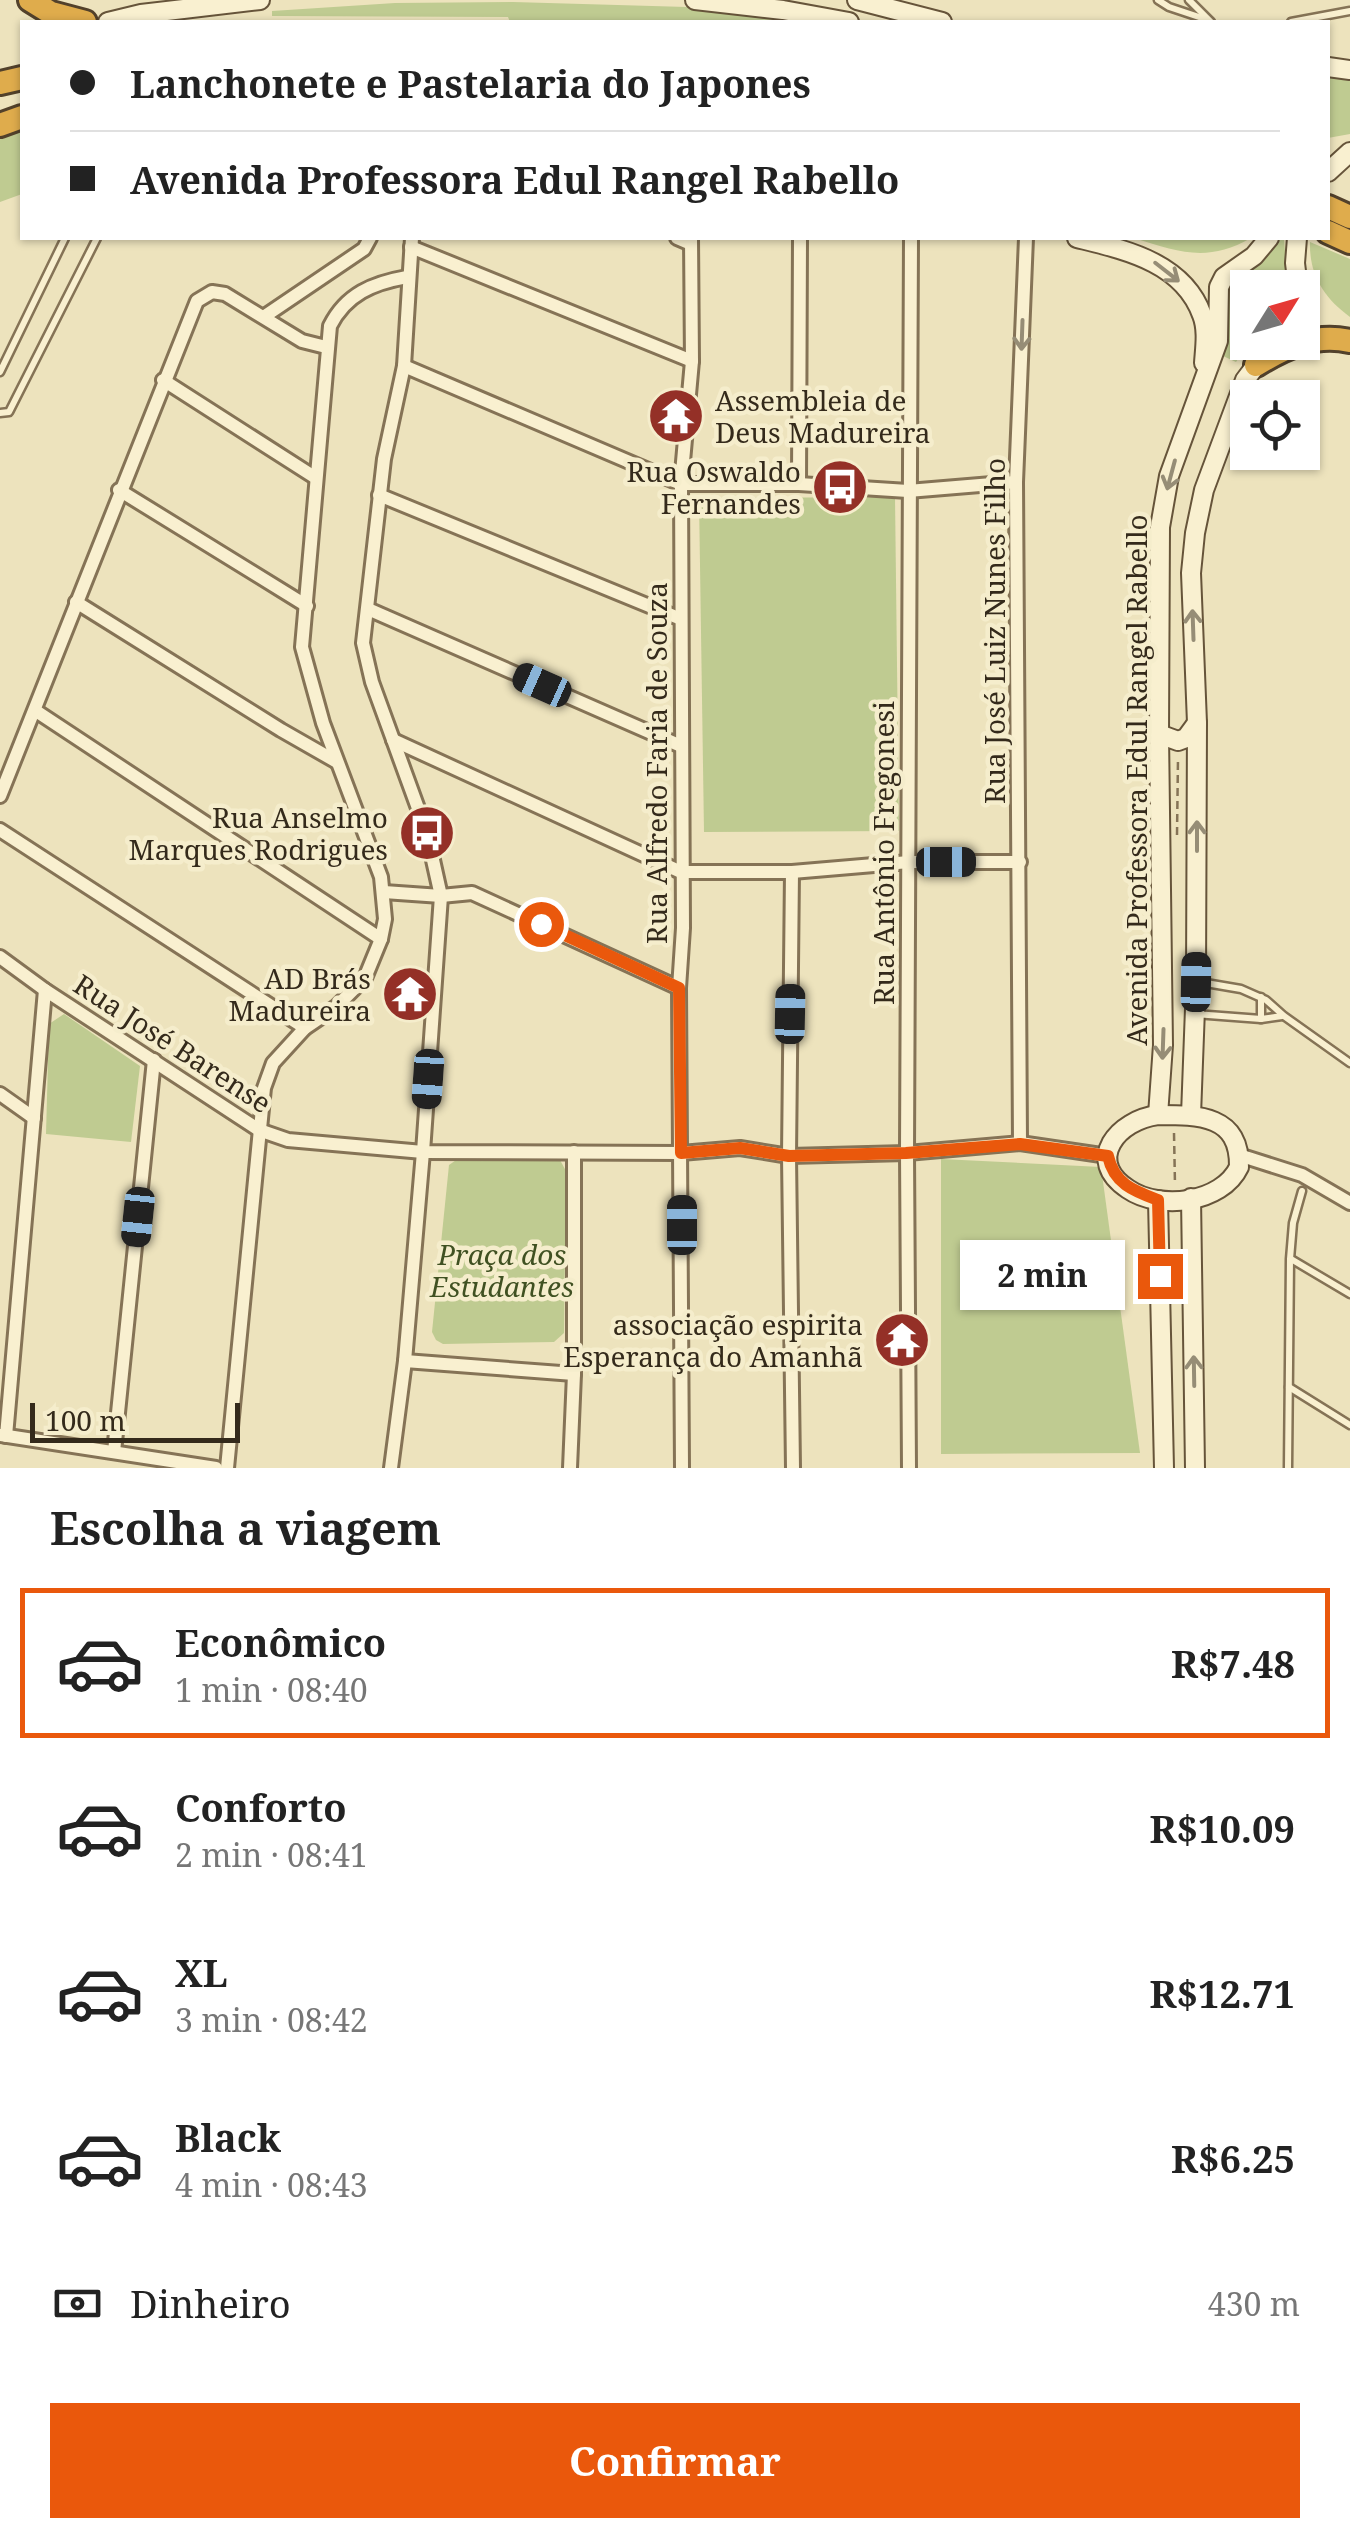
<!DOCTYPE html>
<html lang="pt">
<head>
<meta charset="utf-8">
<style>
	:root { --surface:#fff; --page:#f6f6f6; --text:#222; --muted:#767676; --line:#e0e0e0; --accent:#ea580c }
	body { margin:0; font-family:"Noto Serif",serif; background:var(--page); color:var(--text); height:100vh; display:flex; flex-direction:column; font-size:38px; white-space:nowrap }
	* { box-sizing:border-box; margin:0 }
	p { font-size:32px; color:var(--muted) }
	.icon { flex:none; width:55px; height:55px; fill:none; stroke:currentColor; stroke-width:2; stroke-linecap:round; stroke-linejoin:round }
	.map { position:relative; height:1468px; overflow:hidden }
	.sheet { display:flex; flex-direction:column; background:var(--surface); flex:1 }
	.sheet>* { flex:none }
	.guide { position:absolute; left:20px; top:20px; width:1310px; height:220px; border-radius:0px; box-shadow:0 2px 8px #0004; display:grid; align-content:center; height:220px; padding:0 50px; background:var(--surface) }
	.needle { width:65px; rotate:53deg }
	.fabs { position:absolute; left:1230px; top:270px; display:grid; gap:20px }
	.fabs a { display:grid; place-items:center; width:90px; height:90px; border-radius:0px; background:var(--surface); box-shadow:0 2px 8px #0004; font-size:50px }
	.scale { position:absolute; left:30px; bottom:25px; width:210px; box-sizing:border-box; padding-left:10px; border:5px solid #342a1b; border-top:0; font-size:28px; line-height:35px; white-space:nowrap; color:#342a1b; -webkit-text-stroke:8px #f5edcc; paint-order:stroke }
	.end { position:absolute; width:45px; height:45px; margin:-22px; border:12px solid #ea580c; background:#fff; box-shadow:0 0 0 5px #fff }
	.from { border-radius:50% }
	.bubble { position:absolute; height:70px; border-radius:0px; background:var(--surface); box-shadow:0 2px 8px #0004; font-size:32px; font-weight:700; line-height:70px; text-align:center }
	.car { position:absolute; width:30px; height:60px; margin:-30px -15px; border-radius:12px; box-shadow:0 0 8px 2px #0007; background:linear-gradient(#222 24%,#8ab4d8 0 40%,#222 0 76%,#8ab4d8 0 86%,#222 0) }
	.guide b { display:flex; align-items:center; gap:35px; height:95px; font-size:38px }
	.guide b+b { border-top:2px solid var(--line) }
	.guide i { width:25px; height:25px; background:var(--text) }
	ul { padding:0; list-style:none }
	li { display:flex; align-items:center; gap:30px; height:150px; margin:0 20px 15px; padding:0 30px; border:5px solid transparent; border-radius:0px }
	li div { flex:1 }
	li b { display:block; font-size:38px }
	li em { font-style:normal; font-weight:700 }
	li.selected { border-color:var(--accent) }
	li>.icon { width:90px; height:90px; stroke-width:1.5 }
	h2 { padding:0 50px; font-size:45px; line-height:120px }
	.pay { display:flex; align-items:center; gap:25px; height:110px; padding:0 50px; font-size:38px }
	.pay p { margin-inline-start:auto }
	.primary-button { display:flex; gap:20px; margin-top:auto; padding:20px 50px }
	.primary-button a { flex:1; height:115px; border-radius:0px; background:var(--accent); color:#fff; font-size:40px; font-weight:700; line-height:115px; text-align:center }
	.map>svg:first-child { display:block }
	.green { fill:#bfcb91 }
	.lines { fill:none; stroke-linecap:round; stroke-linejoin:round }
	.lane-casing { stroke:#857356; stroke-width:11 }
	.street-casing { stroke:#857356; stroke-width:18 }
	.secondary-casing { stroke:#66543a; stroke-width:22 }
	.highway-casing { stroke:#52412b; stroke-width:28 }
	.path { stroke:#857356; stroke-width:2.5; stroke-dasharray:8 5; stroke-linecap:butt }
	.lane { stroke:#f9f0d0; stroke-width:6 }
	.street { stroke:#f9f0d0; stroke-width:12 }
	.secondary { stroke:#f9f0d0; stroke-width:18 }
	.highway { stroke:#dfac4c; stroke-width:22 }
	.oneway { stroke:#968d76 }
	.route { stroke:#ea580c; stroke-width:12 }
	.labels { text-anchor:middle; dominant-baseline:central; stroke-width:9; stroke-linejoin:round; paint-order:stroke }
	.poi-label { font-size:28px; fill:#342a1b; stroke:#f5edcc; text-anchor:end }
	.street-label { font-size:28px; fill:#342a1b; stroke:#f5edcc }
	.park-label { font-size:28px; font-style:italic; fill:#405122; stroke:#f5edcc }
</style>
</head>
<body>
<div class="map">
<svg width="1350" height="1468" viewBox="0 0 1350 1468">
	<rect width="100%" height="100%" fill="#ede3bd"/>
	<g class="green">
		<polygon points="513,2 687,7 808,22 510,22 508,17 272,16 272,11 395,3"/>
		<polygon points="1328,71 1350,75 1350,134 1328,138"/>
		<polygon points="22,123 22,194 0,202 0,131"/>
		<path d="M1134 238H1251C1207 263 1179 252 1134 238Z"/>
		<path d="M1275 238 1284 239 1288 287 1248 288 1249 343 1236 362 1223 356C1228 333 1223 310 1227 291 1232 270 1260 252 1275 238Z"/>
		<path d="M1310 242 1350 259V317C1324 298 1309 275 1310 242Z"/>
		<polygon points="895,497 899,831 704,832 699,498"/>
		<polygon points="64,1014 140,1066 131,1142 46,1134 49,1024"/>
		<polygon points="552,1155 560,1160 566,1171 564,1333 554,1342 443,1344 436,1340 432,1332 449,1165 462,1156"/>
		<polygon points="941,1159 1101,1167 1140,1453 941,1454"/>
	</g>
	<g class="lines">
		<g class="lane-casing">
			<g id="lane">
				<polyline points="1158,0 1169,7 1205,19"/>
				<polyline points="1189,0 1211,22"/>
				<polyline points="1291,22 1350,11"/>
				<polyline points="0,372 65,238"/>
				<polyline points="0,413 9,412 97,238"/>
				<polyline points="1200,982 1241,989 1266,1000 1284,1016 1350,1063"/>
				<polyline points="1261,997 1261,1019"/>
				<polyline points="1195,1014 1261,1019 1282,1016"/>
				<polyline points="1291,1259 1350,1294"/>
				<polyline points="1289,1387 1350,1425"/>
				<polyline points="1288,1468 1290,1259 1293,1223 1302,1191"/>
			</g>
		</g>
		<g class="street-casing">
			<g id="street">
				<polyline points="677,238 691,244"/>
				<polyline points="411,247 692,361"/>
				<polyline points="265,316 364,249 370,238"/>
				<polyline points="404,366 681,484 799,484 908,491 1016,482"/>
				<polyline points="163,380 316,478"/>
				<polyline points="799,484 800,238"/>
				<polyline points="119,490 307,606"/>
				<polyline points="379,495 681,619"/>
				<polyline points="76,602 281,730 337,762"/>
				<polyline points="368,609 681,746"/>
				<polyline points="36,711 381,939"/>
				<polyline points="393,740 681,872 792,872 909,862 1020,862"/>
				<polyline points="0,796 197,301 212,292 225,294 302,341 326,347"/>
				<polyline points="0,830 305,1028"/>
				<polyline points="792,872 789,1156 793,1468"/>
				<polyline points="384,892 441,896 472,893 679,988"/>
				<polyline points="0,957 45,990 259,1130 288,1140 423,1152 681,1153 740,1148 789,1156 907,1153 1020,1143 1108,1156"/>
				<polyline points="0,1094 34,1118"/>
				<polyline points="1020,1143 1016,482 1026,238"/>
				<polyline points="1239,1155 1302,1175 1350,1203"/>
				<polyline points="405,1361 574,1374"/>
				<polyline points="1,1435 216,1468"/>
				<polyline points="6,1436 45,990"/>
				<polyline points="114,1452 154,1060"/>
				<path d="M227 1468 264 1088 273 1063 305 1028 336 1007 365 978 381 939 385 919 381 877 323 723 302 647 330 326C346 294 373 283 407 277"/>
				<polyline points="391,1468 405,1361 423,1152 441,896 427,833 372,682 363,643 384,459 404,366 412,238"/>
				<polyline points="570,1468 574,1374 574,1152"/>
				<polyline points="682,1468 679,988 683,928 681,484 692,361 691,238"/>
				<polyline points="909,1468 907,1153 911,238"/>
			</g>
		</g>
		<g class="secondary-casing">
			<g id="secondary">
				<polyline points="695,0 783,10 849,22"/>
				<polyline points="857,0 942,22"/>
				<polyline points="108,22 141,14 260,0"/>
				<polyline points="1328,67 1350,70"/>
				<polyline points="1328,172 1350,152"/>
				<path d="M1077 238C1125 250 1183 262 1202 315 1208 330 1205 348 1204 363"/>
				<polyline points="1297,238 1295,263 1298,288"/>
				<polyline points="1302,305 1302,307"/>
				<polyline points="1159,734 1178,741 1186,738 1197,723"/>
				<polyline points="1158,1115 1163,1045 1159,734 1160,527 1169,476 1218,341 1219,287 1224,277 1254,256 1269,238"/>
				<path d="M1158 1115C1199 1115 1240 1115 1239 1167 1222 1203 1160 1211 1128 1189 1084 1160 1118 1120 1158 1115Z"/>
				<polyline points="1191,1115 1196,982 1197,723 1191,573 1195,533 1204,490 1245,380 1263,356"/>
				<polyline points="1191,1198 1195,1468"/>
				<polyline points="1158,1200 1164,1468"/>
			</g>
		</g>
		<g class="highway-casing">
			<g id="highway">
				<polyline points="30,0 51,13 85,22"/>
				<polyline points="0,83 22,78"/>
				<polyline points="0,125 22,117"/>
				<polyline points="1328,207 1350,217"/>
				<polyline points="1328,232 1350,242"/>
				<path d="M1256 365C1285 347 1315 333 1350 341"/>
			</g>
		</g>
		<g class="path">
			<polyline points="1177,835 1178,758"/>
			<polyline points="1174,1133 1175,1185"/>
		</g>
		<use href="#lane" class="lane"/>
		<use href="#street" class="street"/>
		<use href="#secondary" class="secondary"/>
		<use href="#highway" class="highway"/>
	</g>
	<defs><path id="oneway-shaft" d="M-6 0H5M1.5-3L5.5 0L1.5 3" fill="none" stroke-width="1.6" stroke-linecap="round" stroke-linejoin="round" transform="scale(2.5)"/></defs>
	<g class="oneway">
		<use href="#oneway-shaft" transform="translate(1167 272) rotate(38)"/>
		<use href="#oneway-shaft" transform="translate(1022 335) rotate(92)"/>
		<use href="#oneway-shaft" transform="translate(1171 475) rotate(105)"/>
		<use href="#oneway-shaft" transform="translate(1193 625) rotate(-92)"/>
		<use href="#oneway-shaft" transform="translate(1197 836) rotate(-90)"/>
		<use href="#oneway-shaft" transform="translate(1163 1044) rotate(92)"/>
		<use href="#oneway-shaft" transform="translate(1194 1371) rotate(-91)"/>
	</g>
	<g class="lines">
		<path class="route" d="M541 924 679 988 681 1153 740 1148 789 1156 906 1153 1020 1144 1108 1156C1114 1184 1134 1191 1158 1200L1160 1276"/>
	</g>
	<defs>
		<g id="temple-disc" transform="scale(2.875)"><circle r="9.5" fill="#943027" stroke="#f5edcc"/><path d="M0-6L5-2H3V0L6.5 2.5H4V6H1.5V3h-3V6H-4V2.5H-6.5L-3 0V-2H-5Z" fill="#fff"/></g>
		<g id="bus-disc" transform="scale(2.875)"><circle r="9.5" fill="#943027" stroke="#f5edcc"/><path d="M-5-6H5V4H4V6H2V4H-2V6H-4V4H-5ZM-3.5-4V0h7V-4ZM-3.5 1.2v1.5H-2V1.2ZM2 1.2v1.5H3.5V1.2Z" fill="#fff"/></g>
	</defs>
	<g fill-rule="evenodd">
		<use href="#temple-disc" x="676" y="416"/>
		<use href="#bus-disc" x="840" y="487"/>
		<use href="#bus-disc" x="427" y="833"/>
		<use href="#temple-disc" x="410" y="994"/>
		<use href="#temple-disc" x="902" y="1340"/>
	</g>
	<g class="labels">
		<g class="poi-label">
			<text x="715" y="400" text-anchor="start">Assembleia de<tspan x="715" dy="32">Deus Madureira</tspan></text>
			<text x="801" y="471">Rua Oswaldo<tspan x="801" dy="32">Fernandes</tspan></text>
			<text x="388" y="817">Rua Anselmo<tspan x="388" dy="32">Marques Rodrigues</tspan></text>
			<text x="371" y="978">AD Brás<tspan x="371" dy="32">Madureira</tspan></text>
			<text x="863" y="1324">associação espirita<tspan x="863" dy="32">Esperança do Amanhã</tspan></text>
		</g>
		<g class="street-label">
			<text transform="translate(994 631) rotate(-90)">Rua José Luiz Nunes Filho</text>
			<text transform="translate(656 763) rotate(-90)">Rua Alfredo Faria de Souza</text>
			<text transform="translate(1136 780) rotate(-90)">Avenida Professora Edul Rangel Rabello</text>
			<text transform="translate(883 853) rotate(-90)">Rua Antônio Fregonesi</text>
			<text transform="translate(173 1043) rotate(33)">Rua José Barense</text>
		</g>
		<g class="park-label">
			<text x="502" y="1254">Praça dos<tspan x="502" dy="32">Estudantes</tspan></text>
		</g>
	</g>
</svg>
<div class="fabs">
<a><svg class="needle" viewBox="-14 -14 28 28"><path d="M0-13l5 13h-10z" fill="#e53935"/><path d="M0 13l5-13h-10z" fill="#767676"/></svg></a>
<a><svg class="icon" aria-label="locate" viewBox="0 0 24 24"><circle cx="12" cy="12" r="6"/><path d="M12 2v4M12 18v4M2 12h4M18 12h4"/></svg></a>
</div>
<div class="scale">100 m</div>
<i class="end from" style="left:541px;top:924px"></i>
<i class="end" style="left:1160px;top:1276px"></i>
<div class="bubble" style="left:960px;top:1240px;width:165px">2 min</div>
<i class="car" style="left:542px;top:685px;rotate:294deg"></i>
<i class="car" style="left:946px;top:862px;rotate:90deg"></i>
<i class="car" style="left:1196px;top:982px;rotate:1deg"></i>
<i class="car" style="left:790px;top:1014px;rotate:1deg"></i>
<i class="car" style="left:428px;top:1079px;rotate:184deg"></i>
<i class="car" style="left:138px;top:1217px;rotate:186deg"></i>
<i class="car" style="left:682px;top:1225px;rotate:0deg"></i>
<div class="guide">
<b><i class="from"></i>Lanchonete e Pastelaria do Japones</b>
<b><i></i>Avenida Professora Edul Rangel Rabello</b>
</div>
</div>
<section class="sheet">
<h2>Escolha a viagem</h2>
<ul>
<li class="selected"><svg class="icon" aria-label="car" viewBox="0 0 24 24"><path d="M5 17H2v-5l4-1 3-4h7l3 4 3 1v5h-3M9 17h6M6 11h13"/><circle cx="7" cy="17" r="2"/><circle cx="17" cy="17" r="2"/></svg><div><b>Econômico</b><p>1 min · 08:40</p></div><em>R$7.48</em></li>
<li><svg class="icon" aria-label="car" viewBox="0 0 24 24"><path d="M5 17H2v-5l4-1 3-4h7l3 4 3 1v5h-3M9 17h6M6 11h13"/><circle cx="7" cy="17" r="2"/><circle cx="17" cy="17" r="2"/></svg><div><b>Conforto</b><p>2 min · 08:41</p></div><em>R$10.09</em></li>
<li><svg class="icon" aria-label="car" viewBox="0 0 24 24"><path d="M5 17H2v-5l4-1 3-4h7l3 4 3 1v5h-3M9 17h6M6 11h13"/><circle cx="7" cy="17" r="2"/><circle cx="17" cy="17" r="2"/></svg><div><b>XL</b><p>3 min · 08:42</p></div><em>R$12.71</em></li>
<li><svg class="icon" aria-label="car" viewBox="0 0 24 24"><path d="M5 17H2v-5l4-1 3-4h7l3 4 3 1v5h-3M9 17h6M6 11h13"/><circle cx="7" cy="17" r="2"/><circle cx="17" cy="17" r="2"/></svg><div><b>Black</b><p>4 min · 08:43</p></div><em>R$6.25</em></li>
</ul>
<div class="pay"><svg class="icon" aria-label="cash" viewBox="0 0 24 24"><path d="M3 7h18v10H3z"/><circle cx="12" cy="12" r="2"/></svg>Dinheiro<p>430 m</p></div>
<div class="primary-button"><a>Confirmar</a></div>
</section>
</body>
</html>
